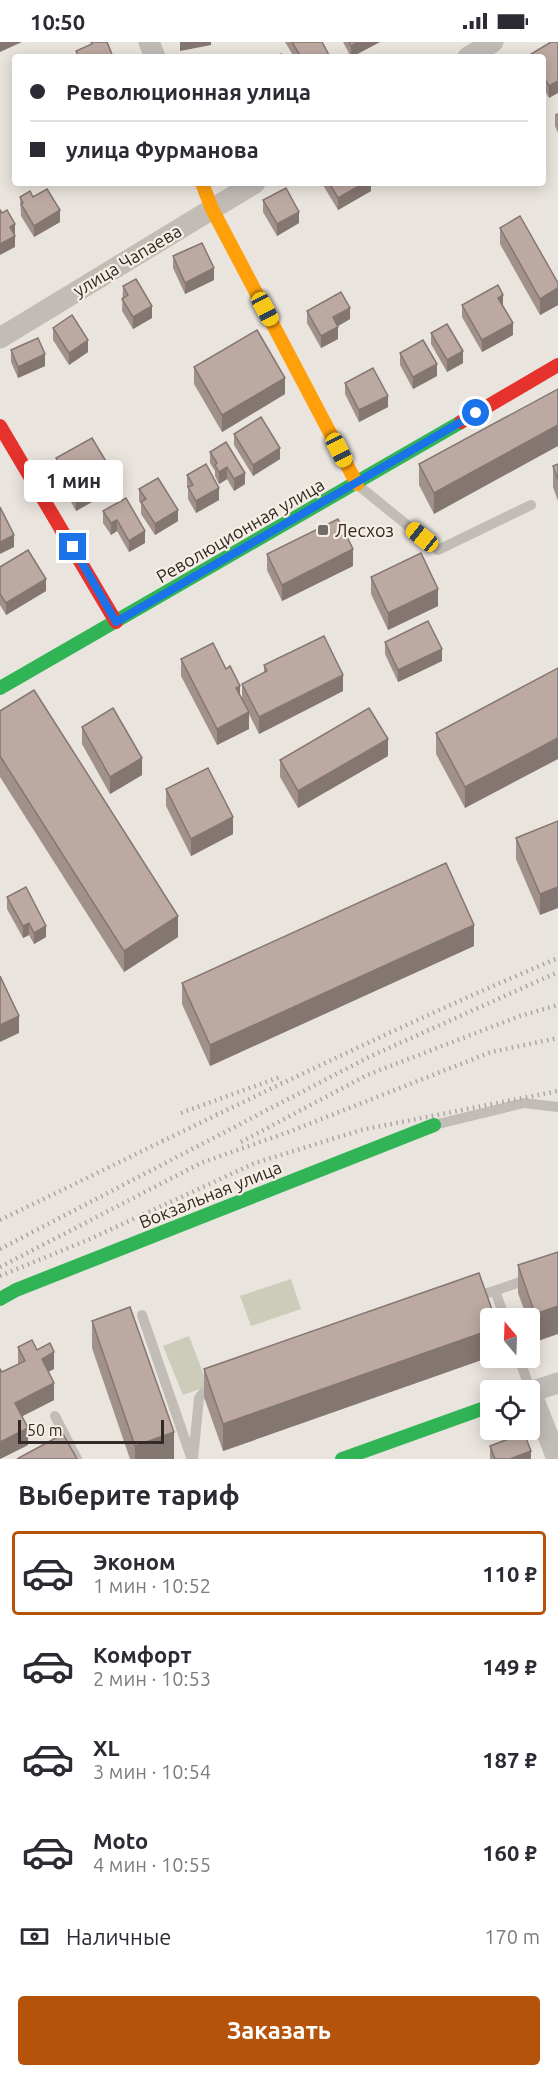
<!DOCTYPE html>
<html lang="ru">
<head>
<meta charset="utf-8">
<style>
	:root { --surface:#fff; --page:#f7f7f7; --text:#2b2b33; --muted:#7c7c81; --line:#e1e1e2; --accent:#b45309 }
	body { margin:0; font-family:Ubuntu,sans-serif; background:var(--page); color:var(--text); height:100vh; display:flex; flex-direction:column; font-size:22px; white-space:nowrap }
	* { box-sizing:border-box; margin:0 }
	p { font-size:20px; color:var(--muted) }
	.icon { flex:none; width:33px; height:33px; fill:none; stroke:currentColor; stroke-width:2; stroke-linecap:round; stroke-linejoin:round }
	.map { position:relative; height:1417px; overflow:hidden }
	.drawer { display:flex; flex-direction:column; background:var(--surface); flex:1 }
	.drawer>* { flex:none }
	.guide { position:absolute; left:12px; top:12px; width:534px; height:132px; border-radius:6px; box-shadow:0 3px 15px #0003; display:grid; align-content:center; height:132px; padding:0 18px; background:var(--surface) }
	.needle { width:39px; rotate:341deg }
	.tools { position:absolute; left:480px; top:1266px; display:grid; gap:12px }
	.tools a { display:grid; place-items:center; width:60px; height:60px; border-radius:6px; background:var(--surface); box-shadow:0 3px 15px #0003; font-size:30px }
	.scale { position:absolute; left:18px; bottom:15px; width:146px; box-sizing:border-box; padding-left:6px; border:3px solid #322a27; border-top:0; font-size:16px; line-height:21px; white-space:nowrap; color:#322a27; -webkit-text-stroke:4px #f6eee5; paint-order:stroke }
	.end { position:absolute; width:27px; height:27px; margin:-14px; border:8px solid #1a73e8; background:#fff; box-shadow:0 0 0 3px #fff }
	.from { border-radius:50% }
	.bubble { position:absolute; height:42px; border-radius:6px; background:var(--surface); box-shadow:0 3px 15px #0003; font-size:20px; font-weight:700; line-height:42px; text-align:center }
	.car { position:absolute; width:18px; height:36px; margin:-18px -9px; border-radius:8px; box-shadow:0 0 4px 2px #0007; background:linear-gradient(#f5c518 24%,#345 0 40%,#f5c518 0 76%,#345 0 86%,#f5c518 0) }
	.guide b { display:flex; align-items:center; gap:21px; height:57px; font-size:22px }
	.guide b+b { border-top:2px solid var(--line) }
	.guide i { width:15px; height:15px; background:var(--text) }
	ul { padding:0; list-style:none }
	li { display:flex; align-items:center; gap:18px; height:84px; margin:0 12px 9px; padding:0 6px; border:3px solid transparent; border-radius:6px }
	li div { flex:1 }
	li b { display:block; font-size:22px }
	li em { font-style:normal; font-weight:700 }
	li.active { border-color:var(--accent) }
	li>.icon { width:54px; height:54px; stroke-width:1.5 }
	h2 { padding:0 18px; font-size:27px; line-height:72px }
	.pay { display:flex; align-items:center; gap:15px; height:66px; padding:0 18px; font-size:22px }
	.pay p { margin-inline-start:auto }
	.cta { display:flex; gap:12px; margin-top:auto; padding:12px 18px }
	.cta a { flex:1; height:69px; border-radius:6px; background:var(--accent); color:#fff; font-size:24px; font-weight:700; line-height:69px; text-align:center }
	.status { display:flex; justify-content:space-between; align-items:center; height:42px; padding:0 30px; background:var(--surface); direction:ltr }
	.status svg { height:16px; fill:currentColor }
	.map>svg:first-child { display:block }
	.green { fill:#cbcdba }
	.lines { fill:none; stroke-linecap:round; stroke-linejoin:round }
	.lane { stroke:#c2bcb7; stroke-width:10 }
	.street { stroke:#c2bcb7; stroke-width:21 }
	.fast { stroke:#30b455; stroke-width:14 }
	.slow { stroke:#ff9f0a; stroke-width:14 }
	.jam { stroke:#e5322d; stroke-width:14 }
	.rail { stroke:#aaa5a2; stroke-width:4.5; stroke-dasharray:1.5 4.5; stroke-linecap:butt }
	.wall { fill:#a2918b }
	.shaded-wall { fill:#847671 }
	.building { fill:#bca9a2; stroke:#847671; stroke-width:1.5 }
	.route { stroke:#1a73e8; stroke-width:8 }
	.poi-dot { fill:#726b67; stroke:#f6eee5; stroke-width:2 }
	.labels { text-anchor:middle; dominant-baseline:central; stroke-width:4.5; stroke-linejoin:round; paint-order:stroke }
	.street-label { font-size:18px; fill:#322a27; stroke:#f6eee5 }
	.poi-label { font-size:18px; fill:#322a27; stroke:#f6eee5; text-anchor:start }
</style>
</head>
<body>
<div class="status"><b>10:50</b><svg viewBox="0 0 49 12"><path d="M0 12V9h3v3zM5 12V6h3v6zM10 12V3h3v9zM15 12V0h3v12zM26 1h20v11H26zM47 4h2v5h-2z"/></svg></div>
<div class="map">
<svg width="558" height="1417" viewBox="0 0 558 1417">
	<rect width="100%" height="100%" fill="#eae4de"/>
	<g class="green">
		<polygon points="291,1237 301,1267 251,1284 240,1254"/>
		<polygon points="189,1294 208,1344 183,1353 163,1304"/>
	</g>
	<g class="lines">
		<g class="lane">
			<polyline points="359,444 438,508 531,463"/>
			<polyline points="434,1083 524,1061 558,1065"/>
			<polyline points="495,1249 505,1276"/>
			<polyline points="473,1256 529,1237"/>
			<polyline points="142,1273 191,1415"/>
			<polyline points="519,1316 531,1350"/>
			<polyline points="55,1374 77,1417"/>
			<polyline points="193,1417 199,1356 204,1350 217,1345"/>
		</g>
		<g class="street">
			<polyline points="149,0 155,15"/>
			<polyline points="468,15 493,0"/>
			<polyline points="0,296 255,141"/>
			<polyline points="530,1350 558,1341"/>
			<polyline points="531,1350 557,1417"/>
		</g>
		<g class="fast">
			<polyline points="0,646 461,380"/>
			<polyline points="0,1257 16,1248 434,1083"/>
			<polyline points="342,1417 490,1364"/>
		</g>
		<polyline class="slow" points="202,141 212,167 357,442"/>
		<g class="jam">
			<polyline points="461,380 558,323"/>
			<polyline points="0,384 116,580"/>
		</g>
		<g class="rail">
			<polyline points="181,1071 280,1035"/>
			<polyline points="241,1100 367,1033 520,974 558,963"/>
			<path d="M0 1178C185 1089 369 996 558 916"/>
			<polyline points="0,1207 369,1015 558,930"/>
			<polyline points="0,1225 201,1121 286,1091 491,1010 558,996"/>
			<polyline points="0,1234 90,1197 255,1121 361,1088 558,1049"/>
		</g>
	</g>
	<g class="wall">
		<polygon points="285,0 322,0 330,15 294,15"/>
		<polygon points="343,0 380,0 352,15 351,15"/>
		<polygon points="551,0 549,56 543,45 543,15 531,15 531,12"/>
		<polygon points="558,71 558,91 555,84 555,72"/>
		<polygon points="323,141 371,141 371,149 338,168 323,143"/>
		<polygon points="20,155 33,155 60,180 34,195 21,174"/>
		<polygon points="263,158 299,181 277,194 263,170"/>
		<polygon points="500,186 558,241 558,263 540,273 500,202"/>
		<polygon points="173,214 214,238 185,252 173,226"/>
		<polygon points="123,244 152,276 133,287 122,269"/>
		<polygon points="462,263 503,264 513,293 482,310 462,275"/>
		<polygon points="307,269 350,277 338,284 338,297 321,306 307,281"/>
		<polygon points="53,286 88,310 69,323 53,298"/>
		<polygon points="431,291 463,321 447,330 431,302"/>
		<polygon points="11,308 45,324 18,336 11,320"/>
		<polygon points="400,311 437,334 413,347 400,323"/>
		<polygon points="194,325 285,352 222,390 194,342"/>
		<polygon points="345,341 388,365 359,380 345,352"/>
		<polygon points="558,347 434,472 419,443 419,422"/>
		<polygon points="234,392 280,417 253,434 234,403"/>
		<polygon points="210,410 245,442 234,449 227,437 219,442 215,434 215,429 210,421"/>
		<polygon points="56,416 113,448 76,469 56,433"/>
		<polygon points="558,422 558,459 553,445 553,424"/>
		<polygon points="187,433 219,458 196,471 188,457 188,447 187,444"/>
		<polygon points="139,447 178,479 155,493 141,472 141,462 139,459"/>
		<polygon points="126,456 145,501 129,510 117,489 111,493 103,481 103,469"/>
		<polygon points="267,512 353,524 282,559 267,528"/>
		<polygon points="0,525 46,549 6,573 0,563"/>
		<polygon points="371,535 438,564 388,588 371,552"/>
		<polygon points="385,600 442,619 398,640 385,612"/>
		<polygon points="181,617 240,654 242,658 242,642 264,631 264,623 343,649 259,692 249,672 249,687 217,703 181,634"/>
		<polygon points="558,626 465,766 436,712 436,691"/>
		<polygon points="0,669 178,895 124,930 0,735"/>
		<polygon points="82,685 142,733 110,752 82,702"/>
		<polygon points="388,714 298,766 280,735 280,718"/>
		<polygon points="166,747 233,792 191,814 166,764"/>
		<polygon points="558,779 540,873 516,817 516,796"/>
		<polygon points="7,855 46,895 34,902 29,893 23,896 7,867"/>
		<polygon points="474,904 210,1024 182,962 182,941"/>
		<polygon points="558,1210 535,1300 530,1284 530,1276 527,1276 518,1251 518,1223"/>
		<polygon points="490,1276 490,1315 223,1409 204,1355 204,1327"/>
		<polygon points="92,1279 174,1417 130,1417 92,1306"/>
		<polygon points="18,1305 37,1308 54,1327 48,1330 54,1358 22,1374 28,1403 0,1417 0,1327 2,1330 18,1322"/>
		<polygon points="490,1404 531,1417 490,1417"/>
	</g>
	<g class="shaded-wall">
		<polygon points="0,0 22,0 0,10"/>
		<polygon points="180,0 211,0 211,3 180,9"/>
		<polygon points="358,0 380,0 351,15 351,4"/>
		<polygon points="558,39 558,51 549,56 549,44"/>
		<polygon points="132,141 139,141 132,144"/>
		<polygon points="364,141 371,141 371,149 338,168 338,156"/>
		<polygon points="60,168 60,180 34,195 34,184"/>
		<polygon points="299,170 299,181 277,194 277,182"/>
		<polygon points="15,182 15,205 0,213 0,202 10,185"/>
		<polygon points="214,226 214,238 185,252 185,241"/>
		<polygon points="558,246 558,263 540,273 540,257"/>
		<polygon points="503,253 503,264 498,256"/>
		<polygon points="152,264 152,276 133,287 133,275"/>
		<polygon points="350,266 350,277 333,287 333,275"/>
		<polygon points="513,281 513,293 482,310 482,298"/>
		<polygon points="338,285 338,297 321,306 321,294"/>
		<polygon points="88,298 88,310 69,323 69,311"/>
		<polygon points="463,309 463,321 447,330 447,318"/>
		<polygon points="45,312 45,324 18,336 18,325"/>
		<polygon points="437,322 437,334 413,347 413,335"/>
		<polygon points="285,336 285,352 222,390 222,373"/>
		<polygon points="388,354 388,365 359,380 359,368"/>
		<polygon points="558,383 558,404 434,472 434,451"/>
		<polygon points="280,406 280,417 253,434 253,423"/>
		<polygon points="227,425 227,437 219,442 219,430"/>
		<polygon points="113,431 113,448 76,469 76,452"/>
		<polygon points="245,431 245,442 234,449 234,437"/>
		<polygon points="219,446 219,458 196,471 196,459"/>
		<polygon points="178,468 178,479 155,493 155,482"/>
		<polygon points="117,478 117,489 111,493 111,481"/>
		<polygon points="145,489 145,501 129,510 129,499"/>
		<polygon points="14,493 14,505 0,512 0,500"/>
		<polygon points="353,507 353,524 282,559 282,543"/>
		<polygon points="46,537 46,549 6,573 6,561"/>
		<polygon points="438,547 438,564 388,588 388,571"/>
		<polygon points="442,607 442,619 398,640 398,628"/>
		<polygon points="343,633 343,649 259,692 259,675"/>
		<polygon points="240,644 240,661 236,646"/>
		<polygon points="249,670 249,687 217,703 217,687"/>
		<polygon points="558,696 558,717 465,766 465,745"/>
		<polygon points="388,697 388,714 298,766 298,749"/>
		<polygon points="142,716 142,733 110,752 110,735"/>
		<polygon points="233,775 233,792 191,814 191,797"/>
		<polygon points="558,845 558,866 540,873 540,852"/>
		<polygon points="178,874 178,895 124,930 124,909"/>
		<polygon points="29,881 29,893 23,896 23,884"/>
		<polygon points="474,883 474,904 210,1024 210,1003"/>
		<polygon points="46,884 46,895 34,902 34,891"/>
		<polygon points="19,974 19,991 0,1000 0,983"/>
		<polygon points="558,1264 558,1292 535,1300 535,1272"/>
		<polygon points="490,1288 490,1315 223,1409 223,1382"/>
		<polygon points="54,1310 54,1327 42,1333 42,1317"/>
		<polygon points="54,1341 54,1358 15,1378 15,1361"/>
		<polygon points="28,1386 28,1403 0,1417 0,1400"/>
		<polygon points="174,1390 174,1417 135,1417 135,1404"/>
		<polygon points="531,1409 531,1417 510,1417"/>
	</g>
	<g class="building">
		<polygon points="91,0 107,0 113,15 79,15 76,9 92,2"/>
		<polygon points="292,0 322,0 330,15 301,15"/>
		<polygon points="349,0 358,0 351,4"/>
		<polygon points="551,0 558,0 558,39 549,44 543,34 543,15 532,15 531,12"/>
		<polygon points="281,12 282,15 275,15"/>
		<polygon points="329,141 364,141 338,156"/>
		<polygon points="286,146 299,170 277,182 263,158"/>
		<polygon points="47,147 60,168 34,184 21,162 23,161 20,155 30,149 33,155"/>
		<polygon points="0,168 2,171 7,168 15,182 10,185 15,194 0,202"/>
		<polygon points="520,174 558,241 558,246 540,257 500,186"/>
		<polygon points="202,201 214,226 185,241 173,214"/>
		<polygon points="136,237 152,264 133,275 122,257 128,253 123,244"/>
		<polygon points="498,243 503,253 498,256 513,281 482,298 462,263"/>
		<polygon points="341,250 350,266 333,275 338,285 321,294 307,269"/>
		<polygon points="72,273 88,298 69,311 53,286"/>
		<polygon points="447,282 463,309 447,318 431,291"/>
		<polygon points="257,288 285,336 222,373 194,325"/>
		<polygon points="38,296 45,312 18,325 11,308"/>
		<polygon points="423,298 437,322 413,335 400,311"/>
		<polygon points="373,326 388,354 359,368 345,341"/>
		<polygon points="558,347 558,383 434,451 419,422"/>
		<polygon points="261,375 280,406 253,423 234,392"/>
		<polygon points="92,396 113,431 76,452 56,416"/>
		<polygon points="226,400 245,431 234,437 227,425 219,430 215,423 217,421 210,410"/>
		<polygon points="206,422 219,446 196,459 188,445 193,443 187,433"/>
		<polygon points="558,422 558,438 553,424"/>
		<polygon points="158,436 178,468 155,482 141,460 146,457 139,447"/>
		<polygon points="126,456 145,489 129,499 117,478 111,481 103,469"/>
		<polygon points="0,465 14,493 0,500"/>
		<polygon points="338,477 353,507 282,543 267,512"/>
		<polygon points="28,508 46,537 6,561 0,552 0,525"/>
		<polygon points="421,511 438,547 388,571 371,535"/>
		<polygon points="428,579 442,607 398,628 385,600"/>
		<polygon points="324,594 343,633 259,675 242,642 267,629 264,623"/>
		<polygon points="213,601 226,627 230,624 240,644 236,646 249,670 217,687 181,617"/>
		<polygon points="558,626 558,696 465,745 436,691"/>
		<polygon points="34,648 178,874 124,909 0,714 0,669"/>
		<polygon points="113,666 142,716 110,735 82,685"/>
		<polygon points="369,666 388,697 298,749 280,718"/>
		<polygon points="208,726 233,775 191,797 166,747"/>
		<polygon points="558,779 558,845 540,852 516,796"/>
		<polygon points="446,821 474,883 210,1003 182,941"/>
		<polygon points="26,845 46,884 34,891 29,881 23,884 7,855"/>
		<polygon points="0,934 19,974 0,983"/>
		<polygon points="558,1210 558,1264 535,1272 518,1223"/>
		<polygon points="479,1231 495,1276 490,1276 490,1288 223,1382 204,1327"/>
		<polygon points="130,1265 174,1390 135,1404 92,1279"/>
		<polygon points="32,1298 37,1308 50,1301 54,1310 42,1317 54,1341 15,1361 28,1386 0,1400 0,1327 2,1330 25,1319 18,1305"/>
		<polygon points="524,1391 531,1409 510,1417 495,1417 490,1404"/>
		<polygon points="63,1392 77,1417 17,1417"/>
	</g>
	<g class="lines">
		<polyline class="route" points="73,505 116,580 476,371"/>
	</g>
	<rect class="poi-dot" x="317" y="482" width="12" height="12" rx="3"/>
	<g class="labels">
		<g class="street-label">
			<text transform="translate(127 218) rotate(-31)">улица Чапаева</text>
			<text transform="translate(240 488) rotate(-30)">Революционная улица</text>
			<text transform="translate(210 1152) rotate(-22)">Вокзальная улица</text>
		</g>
		<g class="poi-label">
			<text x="335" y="488">Лесхоз</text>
		</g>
	</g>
</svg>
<div class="tools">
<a><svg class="needle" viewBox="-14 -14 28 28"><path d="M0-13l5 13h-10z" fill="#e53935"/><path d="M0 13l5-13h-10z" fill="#7c7c81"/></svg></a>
<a><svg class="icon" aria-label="locate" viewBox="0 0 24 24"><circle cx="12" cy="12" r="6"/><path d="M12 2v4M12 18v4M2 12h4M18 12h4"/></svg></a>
</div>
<div class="scale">50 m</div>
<i class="end from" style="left:476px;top:371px"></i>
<i class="end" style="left:73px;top:505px"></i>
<div class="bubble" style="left:24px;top:418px;width:99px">1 мин</div>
<i class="car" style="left:265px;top:267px;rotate:152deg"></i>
<i class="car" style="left:339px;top:408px;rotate:153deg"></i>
<i class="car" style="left:422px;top:495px;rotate:309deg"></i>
<div class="guide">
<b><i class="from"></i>Революционная улица</b>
<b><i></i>улица Фурманова</b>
</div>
</div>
<section class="drawer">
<h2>Выберите тариф</h2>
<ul>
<li class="active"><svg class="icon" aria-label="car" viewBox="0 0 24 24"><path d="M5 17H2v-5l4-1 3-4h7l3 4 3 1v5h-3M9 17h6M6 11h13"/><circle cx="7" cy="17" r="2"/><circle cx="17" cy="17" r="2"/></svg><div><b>Эконом</b><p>1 мин · 10:52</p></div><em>110 ₽</em></li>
<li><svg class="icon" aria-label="car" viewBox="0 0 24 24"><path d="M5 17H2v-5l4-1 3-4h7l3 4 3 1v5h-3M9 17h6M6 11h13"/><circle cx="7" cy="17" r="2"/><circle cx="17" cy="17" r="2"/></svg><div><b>Комфорт</b><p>2 мин · 10:53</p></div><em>149 ₽</em></li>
<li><svg class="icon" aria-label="car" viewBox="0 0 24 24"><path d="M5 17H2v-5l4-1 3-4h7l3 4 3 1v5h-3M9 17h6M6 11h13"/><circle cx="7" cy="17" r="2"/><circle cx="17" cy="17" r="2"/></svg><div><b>XL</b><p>3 мин · 10:54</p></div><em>187 ₽</em></li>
<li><svg class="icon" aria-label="car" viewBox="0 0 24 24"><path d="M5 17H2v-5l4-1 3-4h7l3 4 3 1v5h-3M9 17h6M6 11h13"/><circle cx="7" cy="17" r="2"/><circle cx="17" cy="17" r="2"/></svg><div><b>Moto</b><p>4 мин · 10:55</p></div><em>160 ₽</em></li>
</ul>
<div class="pay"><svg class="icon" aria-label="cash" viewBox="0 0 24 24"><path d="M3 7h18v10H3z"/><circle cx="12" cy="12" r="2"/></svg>Наличные<p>170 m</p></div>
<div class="cta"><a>Заказать</a></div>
</section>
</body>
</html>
